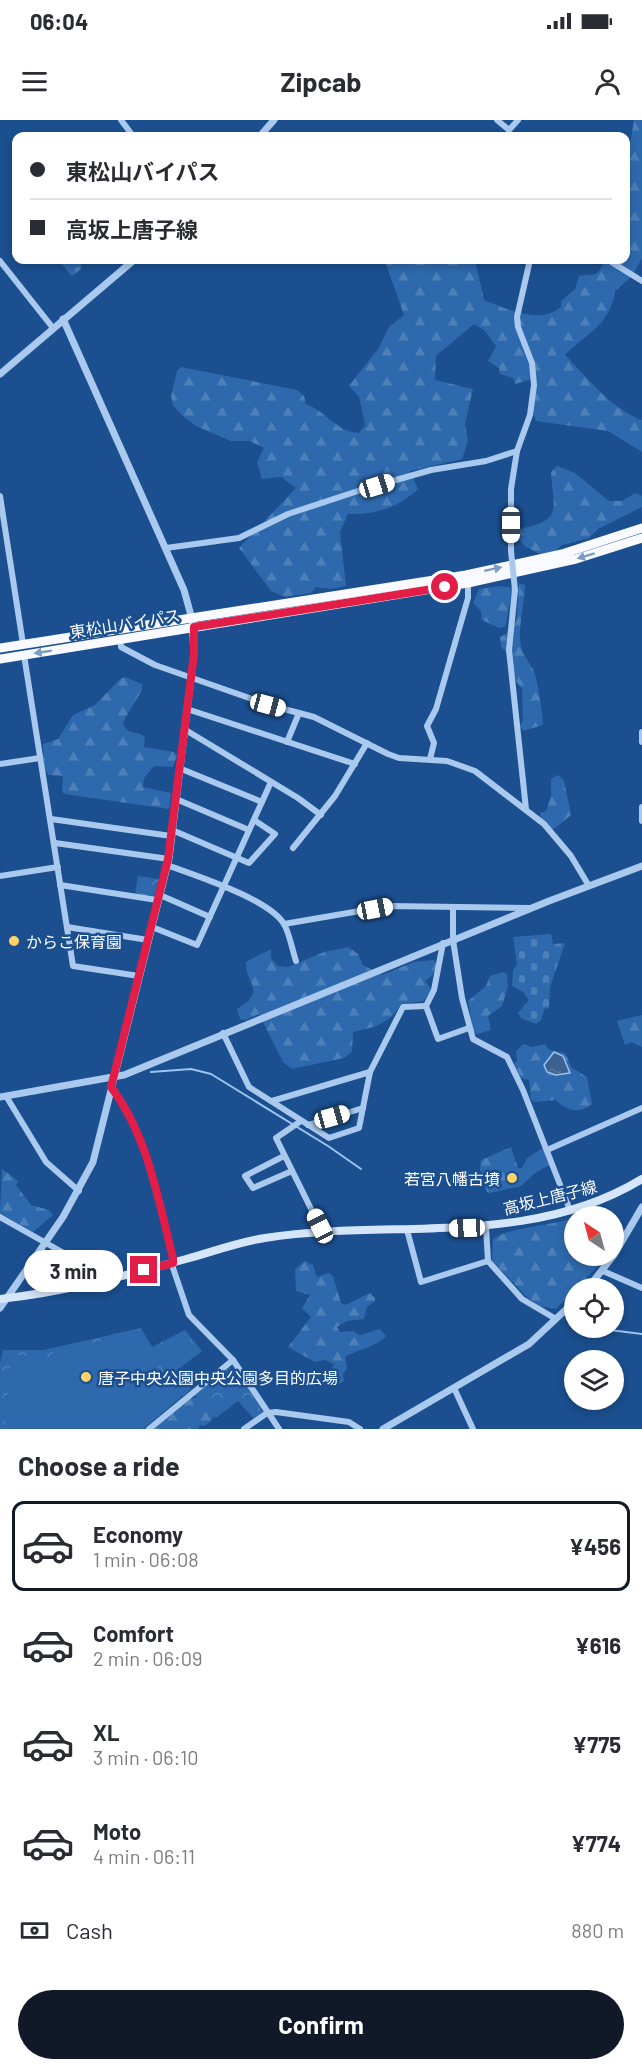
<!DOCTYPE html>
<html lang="en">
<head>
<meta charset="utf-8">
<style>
	:root { --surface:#fff; --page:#f2f2f3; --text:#2b2b33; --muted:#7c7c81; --line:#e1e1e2; --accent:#111827 }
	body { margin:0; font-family:Barlow,"Noto Sans JP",sans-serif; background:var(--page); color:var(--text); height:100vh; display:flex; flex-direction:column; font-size:22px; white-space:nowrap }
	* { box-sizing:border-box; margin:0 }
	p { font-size:20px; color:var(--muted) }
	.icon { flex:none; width:33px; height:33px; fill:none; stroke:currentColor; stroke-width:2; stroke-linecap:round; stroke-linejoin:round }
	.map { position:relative; height:1309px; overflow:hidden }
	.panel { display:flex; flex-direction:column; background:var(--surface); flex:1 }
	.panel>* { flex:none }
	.hud { position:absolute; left:12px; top:12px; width:618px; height:132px; border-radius:12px; box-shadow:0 3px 9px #0003; display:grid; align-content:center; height:132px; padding:0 18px; background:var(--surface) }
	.needle { width:39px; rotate:324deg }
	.fabs { position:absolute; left:564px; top:1086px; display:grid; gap:12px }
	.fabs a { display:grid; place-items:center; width:60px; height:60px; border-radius:50%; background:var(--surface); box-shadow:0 3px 9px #0003; font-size:30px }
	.end { position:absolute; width:27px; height:27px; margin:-14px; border:8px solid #e11d48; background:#fff; box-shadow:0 0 0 3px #fff }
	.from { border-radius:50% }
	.bubble { position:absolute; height:42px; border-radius:21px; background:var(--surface); box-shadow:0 3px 9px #0003; font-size:20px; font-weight:700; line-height:42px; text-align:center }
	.car { position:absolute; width:18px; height:36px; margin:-18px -9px; border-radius:8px; box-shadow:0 0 4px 2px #0007; background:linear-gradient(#fff 24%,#345 0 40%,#fff 0 76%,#345 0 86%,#fff 0) }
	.hud b { display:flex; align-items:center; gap:21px; height:57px; font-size:22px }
	.hud b+b { border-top:2px solid var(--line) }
	.hud i { width:15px; height:15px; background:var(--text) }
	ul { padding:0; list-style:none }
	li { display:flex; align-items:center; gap:18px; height:90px; margin:0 12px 9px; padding:0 6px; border:3px solid transparent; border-radius:12px }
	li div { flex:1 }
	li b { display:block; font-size:22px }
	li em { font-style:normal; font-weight:700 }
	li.selected { border-color:var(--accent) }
	li>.icon { width:54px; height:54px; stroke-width:1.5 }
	h2 { padding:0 18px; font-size:27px; line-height:72px }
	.pay { display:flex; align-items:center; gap:15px; height:66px; padding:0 18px; font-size:22px }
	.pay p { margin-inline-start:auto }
	.primary-button { display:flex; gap:12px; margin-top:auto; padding:12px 18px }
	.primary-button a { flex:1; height:69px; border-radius:36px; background:var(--accent); color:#fff; font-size:24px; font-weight:700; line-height:69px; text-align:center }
	.status { display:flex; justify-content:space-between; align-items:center; height:42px; padding:0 30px; background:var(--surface); direction:ltr }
	.status svg { height:16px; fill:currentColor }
	header { display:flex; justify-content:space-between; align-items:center; height:78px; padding:0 18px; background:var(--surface); font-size:27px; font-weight:700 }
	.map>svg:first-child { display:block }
	.forest { fill:url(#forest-firs) }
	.cemetery { fill:url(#cemetery-stones) }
	.park { fill:url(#park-crowns) }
	.pitch { fill:#2e69ad }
	.water { fill:url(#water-ripples); stroke:#9cc4f0; stroke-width:1.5 }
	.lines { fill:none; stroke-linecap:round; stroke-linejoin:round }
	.stream { stroke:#9cc4f0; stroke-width:2 }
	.minor { stroke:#a9c9ee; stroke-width:6 }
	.tertiary { stroke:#a9c9ee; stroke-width:7 }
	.secondary { stroke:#d6e6fa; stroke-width:8 }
	.trunk { stroke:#f8faff; stroke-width:9 }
	.minor-bridge { stroke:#a9c9ee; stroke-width:6 }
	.oneway { fill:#7e9cc1 }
	.route { stroke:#e11d48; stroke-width:8 }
	.poi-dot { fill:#ffd166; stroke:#1b4f8f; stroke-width:2 }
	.labels { text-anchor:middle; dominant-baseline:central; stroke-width:5; stroke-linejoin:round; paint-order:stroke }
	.street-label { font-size:16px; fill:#fff; stroke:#1b4f8f }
	.poi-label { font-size:16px; fill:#fff; stroke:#1b4f8f; text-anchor:start }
</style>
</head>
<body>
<div class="status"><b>06:04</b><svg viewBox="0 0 49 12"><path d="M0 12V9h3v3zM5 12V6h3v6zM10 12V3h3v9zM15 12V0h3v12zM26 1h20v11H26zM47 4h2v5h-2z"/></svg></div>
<header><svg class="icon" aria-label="menu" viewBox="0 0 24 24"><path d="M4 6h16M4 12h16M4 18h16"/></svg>Zipcab<svg class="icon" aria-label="person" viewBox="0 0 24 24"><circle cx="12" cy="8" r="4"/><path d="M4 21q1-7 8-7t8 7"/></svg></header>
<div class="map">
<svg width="642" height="1309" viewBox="0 0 642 1309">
	<defs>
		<pattern id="forest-firs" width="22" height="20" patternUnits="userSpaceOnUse" patternTransform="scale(1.5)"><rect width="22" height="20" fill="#2e69ad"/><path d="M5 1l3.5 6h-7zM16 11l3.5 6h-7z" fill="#4d80b9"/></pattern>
		<pattern id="cemetery-stones" width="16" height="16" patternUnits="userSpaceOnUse" patternTransform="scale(1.5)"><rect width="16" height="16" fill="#2e69ad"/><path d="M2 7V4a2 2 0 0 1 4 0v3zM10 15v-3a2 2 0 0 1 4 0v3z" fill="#4d80b9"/></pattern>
		<pattern id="park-crowns" width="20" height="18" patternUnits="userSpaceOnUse" patternTransform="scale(1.5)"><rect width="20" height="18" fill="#2e69ad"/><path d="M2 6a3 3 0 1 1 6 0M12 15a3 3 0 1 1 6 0" fill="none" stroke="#4d80b9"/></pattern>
		<pattern id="water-ripples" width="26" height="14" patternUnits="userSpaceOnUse" patternTransform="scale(1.5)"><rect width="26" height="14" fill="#3c6290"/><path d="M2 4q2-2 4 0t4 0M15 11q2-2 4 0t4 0" fill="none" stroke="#597aa1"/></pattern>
	</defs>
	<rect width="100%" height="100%" fill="#1b4f8f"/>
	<g class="forest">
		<path d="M634 0H642V138L632 156 615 171C610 205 588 212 565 235 587 257 611 289 642 300V332L608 311 536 301 533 292 535 258 515 264 513 258 500 254 499 248 488 241 496 226 484 210 474 204 436 236 435 260 473 269 465 304 468 321 462 339 410 351 418 369C398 388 375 395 348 394L340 412 346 466 331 469 316 467 311 473 285 477 271 471 239 428 296 368 281 357 262 359 257 342 264 328 250 321H231L196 306 184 297 173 286 171 276 177 251 181 247 297 270 304 276 306 284C327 292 337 312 359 313L365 305 359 277 349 266 378 229 389 207 404 195 386 144 380 140H475L484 180C507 189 540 205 561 187V181L575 169 579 156C597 153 596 159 605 140H626V50Z"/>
		<path d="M557 346 575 353 609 381H622L635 373 642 376V387L598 409 589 418 562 425 554 432 541 435 525 426 517 418 520 409C564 400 553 388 551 352Z"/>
		<path d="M519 463 525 465C525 484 516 513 522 530 525 538 533 547 535 554 538 566 543 593 543 605L523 611 520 606 523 600 522 569 516 561 510 537 501 527 500 517 513 510 517 496Z"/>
		<polygon points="500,466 513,468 505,507 499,508 482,500 481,491 473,483 479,469"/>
		<path d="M125 557 142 564V570L123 602C127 617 136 609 145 617L144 627 174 632 177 635 173 647 154 646 144 658 143 667 171 673 169 689 65 674 62 672 63 656 49 655 44 649 43 624 58 619 73 595 95 585 120 559Z"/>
		<polygon points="558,655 564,660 571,695 554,709 542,704 540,693 546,691 551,676 551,659"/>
		<path d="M348 827 358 834 363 845 382 855 414 842 433 840 437 843 433 855 425 861 432 870 424 881 401 884C390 904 373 908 353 912L352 932 344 938 292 949 283 942 259 894 246 900 240 899 237 889C268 870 245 865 246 842L271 829V838L278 846 288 847 324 832Z"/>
		<polygon points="503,852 507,854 508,867 502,886 488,896 491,910 477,914 473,911 468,881 486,866 490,856"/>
		<polygon points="642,895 642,927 631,922 625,925 617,901"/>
		<path d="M524 924 532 927 545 924 549 930 565 933 572 948 587 957 592 984C580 995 565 990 556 980L536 982 531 980 529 960 521 958 514 944 517 940 516 931Z"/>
		<polygon points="511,1027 518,1048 522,1048 527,1038 543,1028 549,1045 535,1053 521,1066 490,1073 487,1072 480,1050 481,1040"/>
		<polygon points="2,1049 18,1061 16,1065 31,1085 49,1090 53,1095 33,1112 0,1093"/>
		<path d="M600 1090 606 1092 608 1096H574V1136H602L598 1146 556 1189 540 1186 527 1177 492 1141 493 1119C509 1108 543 1106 563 1101 576 1098 587 1092 600 1090Z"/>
		<path d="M305 1141 313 1145 317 1157 329 1153 333 1156 341 1183 345 1185 370 1173 375 1178V1181L367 1187 364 1199 347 1201 337 1207 340 1212 353 1211 360 1215 380 1209 386 1216C377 1227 358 1229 345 1237L347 1248 343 1254 344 1261 340 1264 333 1259 331 1251 334 1244 325 1240 315 1242 288 1227 311 1197 302 1188 310 1175 296 1171 295 1149Z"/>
		<path d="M221 1259C219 1277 221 1297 204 1306L200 1305 198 1309H154L188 1279 203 1276 211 1262Z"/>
	</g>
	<g class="cemetery">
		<polygon points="58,140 81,140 81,149 72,156"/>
		<polygon points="551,814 553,824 565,823 550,867 549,889 545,888 541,900 536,904 521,898 518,893 529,880 523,872 512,866 513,850 517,845 513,817"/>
	</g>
	<g class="park">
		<polygon points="138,756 159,759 154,776 135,774"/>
		<polygon points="141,1208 152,1227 185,1210 202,1231 176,1251 191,1269 143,1309 0,1309 0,1243 3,1230 44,1230"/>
		<polygon points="229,1248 236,1249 263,1292 254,1299 238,1281 216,1298 195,1275"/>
	</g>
	<g class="pitch">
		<polygon points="136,1209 172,1272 170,1279 133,1309 5,1309 11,1241 19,1235 52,1238 53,1232 110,1219 110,1215"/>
		<polygon points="183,1212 198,1231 175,1249 161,1230"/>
	</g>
	<polygon class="water" points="554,932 563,936 570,953 556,955 547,952 544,945"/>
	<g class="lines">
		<g class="stream">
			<polyline points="151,952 191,949 211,954 328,1026 361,1049"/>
			<polyline points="594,1208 642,1214"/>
		</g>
		<g class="minor">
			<polyline points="121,0 133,16"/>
			<polyline points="497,0 509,10 518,0"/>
			<polyline points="608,140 642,161"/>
			<polyline points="0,141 53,208"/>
			<polyline points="0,376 23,524"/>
			<polyline points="166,428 239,418 288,394 361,370 431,350 486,341 517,331"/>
			<polyline points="511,431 511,369 517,331 530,295 534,265 532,243 518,207 517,197 530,140"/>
			<polyline points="515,470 509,530 526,689"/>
			<polyline points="120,519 121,527 155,545 269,585 314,597 388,634 399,638 447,641 475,651 544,704 571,736 589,766"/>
			<polyline points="24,535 73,846 139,856"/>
			<polyline points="187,589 355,644"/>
			<polyline points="184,609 298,678 321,695"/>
			<polyline points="642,612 642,622"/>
			<polyline points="287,622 299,593"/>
			<polyline points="430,639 434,623 427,606 436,589 468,478 468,463"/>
			<polyline points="0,644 40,638"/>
			<polyline points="179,648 262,682"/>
			<polyline points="176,679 249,710"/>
			<polyline points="642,687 642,701"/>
			<polyline points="51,699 171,716"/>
			<polyline points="172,710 249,743 275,714 254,700"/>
			<polyline points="55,723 169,739"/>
			<polyline points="293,728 335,676 367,623"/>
			<path d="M167 745C194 755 273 780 285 806 290 816 292 829 296 841"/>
			<polyline points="0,756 58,747"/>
			<polyline points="60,765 157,780"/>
			<polyline points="160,775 210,797"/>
			<polyline points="453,788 453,820 462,878 473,919 507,937 523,970 570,1090"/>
			<polyline points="284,804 389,786 530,788"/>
			<polyline points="67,807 148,820"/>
			<polyline points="152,807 197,825 271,662"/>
			<polyline points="443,823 434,870 426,886 438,919 469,908"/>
			<polyline points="223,913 249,967 329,1018 359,1008 370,952 272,981"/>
			<polyline points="370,952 403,887 426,886"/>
			<path d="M111 967C148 1016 158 1080 173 1138V1148L189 1195 233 1240 279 1309"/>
			<polyline points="6,976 46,1042 79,1071"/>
			<polyline points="301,1001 276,1018 323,1113"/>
			<polyline points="308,1005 363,988"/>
			<polyline points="547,1030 642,988"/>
			<polyline points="284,1036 245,1056 253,1068 292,1051"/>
			<polyline points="0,1097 85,1145 103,1160"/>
			<polyline points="486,1107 488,1141 522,1179 556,1199"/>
			<polyline points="407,1110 421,1162 488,1141"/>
			<polyline points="603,1151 642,1168"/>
			<polyline points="454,1268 473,1309"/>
			<polyline points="149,1309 233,1240"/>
			<polyline points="244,1309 267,1293 276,1292 349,1302 360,1309"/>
		</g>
		<g class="tertiary">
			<polyline points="260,16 274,0"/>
			<polyline points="0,254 134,140"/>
			<polyline points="0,977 124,955 549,781 642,746"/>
			<polyline points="614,1135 642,1087"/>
			<polyline points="588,1168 613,1136"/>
			<polyline points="0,1188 63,1097 93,1042 169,739 194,534 192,499 184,470 63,199"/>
			<polyline points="383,1309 529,1224 574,1182"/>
		</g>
		<path class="secondary" d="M0 1179C63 1172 125 1156 186 1139 212 1132 238 1122 265 1118 391 1098 527 1129 642 1059"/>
		<g class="trunk">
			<polyline points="0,528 466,455 562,434 642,408"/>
			<polyline points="0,539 468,463 576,439 642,418"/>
		</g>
		<polyline class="minor-bridge" points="511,431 515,470"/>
	</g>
	<defs><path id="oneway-solid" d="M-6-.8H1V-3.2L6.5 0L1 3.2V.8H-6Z" transform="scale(1.5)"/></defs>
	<g class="oneway">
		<use href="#oneway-solid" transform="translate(586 436) rotate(163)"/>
		<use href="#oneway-solid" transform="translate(493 449) rotate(-12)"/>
		<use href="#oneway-solid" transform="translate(43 532) rotate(171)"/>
	</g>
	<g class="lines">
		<path class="route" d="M144 1150 173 1143V1138C158 1079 148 1016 111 967L168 739 194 534V507L445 467"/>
	</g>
	<g class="poi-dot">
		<circle cx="14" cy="821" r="6"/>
		<circle cx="512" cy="1058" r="6"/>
		<circle cx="86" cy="1257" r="6"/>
	</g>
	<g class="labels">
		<g class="street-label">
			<text transform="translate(125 503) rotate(-9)">東松山バイパス</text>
			<text transform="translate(550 1077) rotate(-14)">高坂上唐子線</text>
		</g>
		<g class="poi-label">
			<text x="26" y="821">からこ保育園</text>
			<text x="500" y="1058" text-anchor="end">若宮八幡古墳</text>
			<text x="98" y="1257">唐子中央公園中央公園多目的広場</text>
		</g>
	</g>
</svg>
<div class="fabs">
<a><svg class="needle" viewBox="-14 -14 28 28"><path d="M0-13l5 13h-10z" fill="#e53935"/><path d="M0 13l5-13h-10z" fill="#7c7c81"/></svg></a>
<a><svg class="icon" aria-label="locate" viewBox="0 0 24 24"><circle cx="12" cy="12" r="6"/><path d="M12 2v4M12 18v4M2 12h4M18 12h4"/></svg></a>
<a><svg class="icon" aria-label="layers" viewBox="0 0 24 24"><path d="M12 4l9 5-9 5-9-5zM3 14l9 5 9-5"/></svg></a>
</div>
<i class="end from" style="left:445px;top:467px"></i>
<i class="end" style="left:144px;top:1150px"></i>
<div class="bubble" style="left:24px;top:1130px;width:99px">3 min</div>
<i class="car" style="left:377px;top:366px;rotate:73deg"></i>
<i class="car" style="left:511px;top:405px;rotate:180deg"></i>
<i class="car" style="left:268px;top:585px;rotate:105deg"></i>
<i class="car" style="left:375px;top:789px;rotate:79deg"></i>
<i class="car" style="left:332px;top:997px;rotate:74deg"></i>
<i class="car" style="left:320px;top:1106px;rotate:334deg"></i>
<i class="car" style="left:467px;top:1108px;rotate:268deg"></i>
<div class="hud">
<b><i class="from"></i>東松山バイパス</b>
<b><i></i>高坂上唐子線</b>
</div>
</div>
<section class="panel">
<h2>Choose a ride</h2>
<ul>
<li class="selected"><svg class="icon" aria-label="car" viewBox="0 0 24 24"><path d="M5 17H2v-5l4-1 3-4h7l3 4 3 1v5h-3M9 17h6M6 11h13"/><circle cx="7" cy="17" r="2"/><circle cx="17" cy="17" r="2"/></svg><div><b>Economy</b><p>1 min · 06:08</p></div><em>¥456</em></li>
<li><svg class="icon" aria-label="car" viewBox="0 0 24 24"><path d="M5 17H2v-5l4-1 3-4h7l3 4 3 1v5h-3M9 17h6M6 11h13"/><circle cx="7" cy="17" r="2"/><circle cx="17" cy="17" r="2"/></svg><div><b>Comfort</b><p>2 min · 06:09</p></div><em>¥616</em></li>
<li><svg class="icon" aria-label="car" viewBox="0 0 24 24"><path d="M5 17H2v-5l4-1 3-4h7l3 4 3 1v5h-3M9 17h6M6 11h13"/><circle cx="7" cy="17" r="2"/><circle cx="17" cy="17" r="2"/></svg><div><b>XL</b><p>3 min · 06:10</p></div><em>¥775</em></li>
<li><svg class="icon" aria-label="car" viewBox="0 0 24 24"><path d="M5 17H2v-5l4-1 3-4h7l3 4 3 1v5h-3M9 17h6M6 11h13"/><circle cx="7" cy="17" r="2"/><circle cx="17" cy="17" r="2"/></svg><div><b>Moto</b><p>4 min · 06:11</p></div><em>¥774</em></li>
</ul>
<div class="pay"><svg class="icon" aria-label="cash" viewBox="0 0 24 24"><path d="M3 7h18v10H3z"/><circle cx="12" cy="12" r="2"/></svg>Cash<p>880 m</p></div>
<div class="primary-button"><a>Confirm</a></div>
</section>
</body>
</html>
